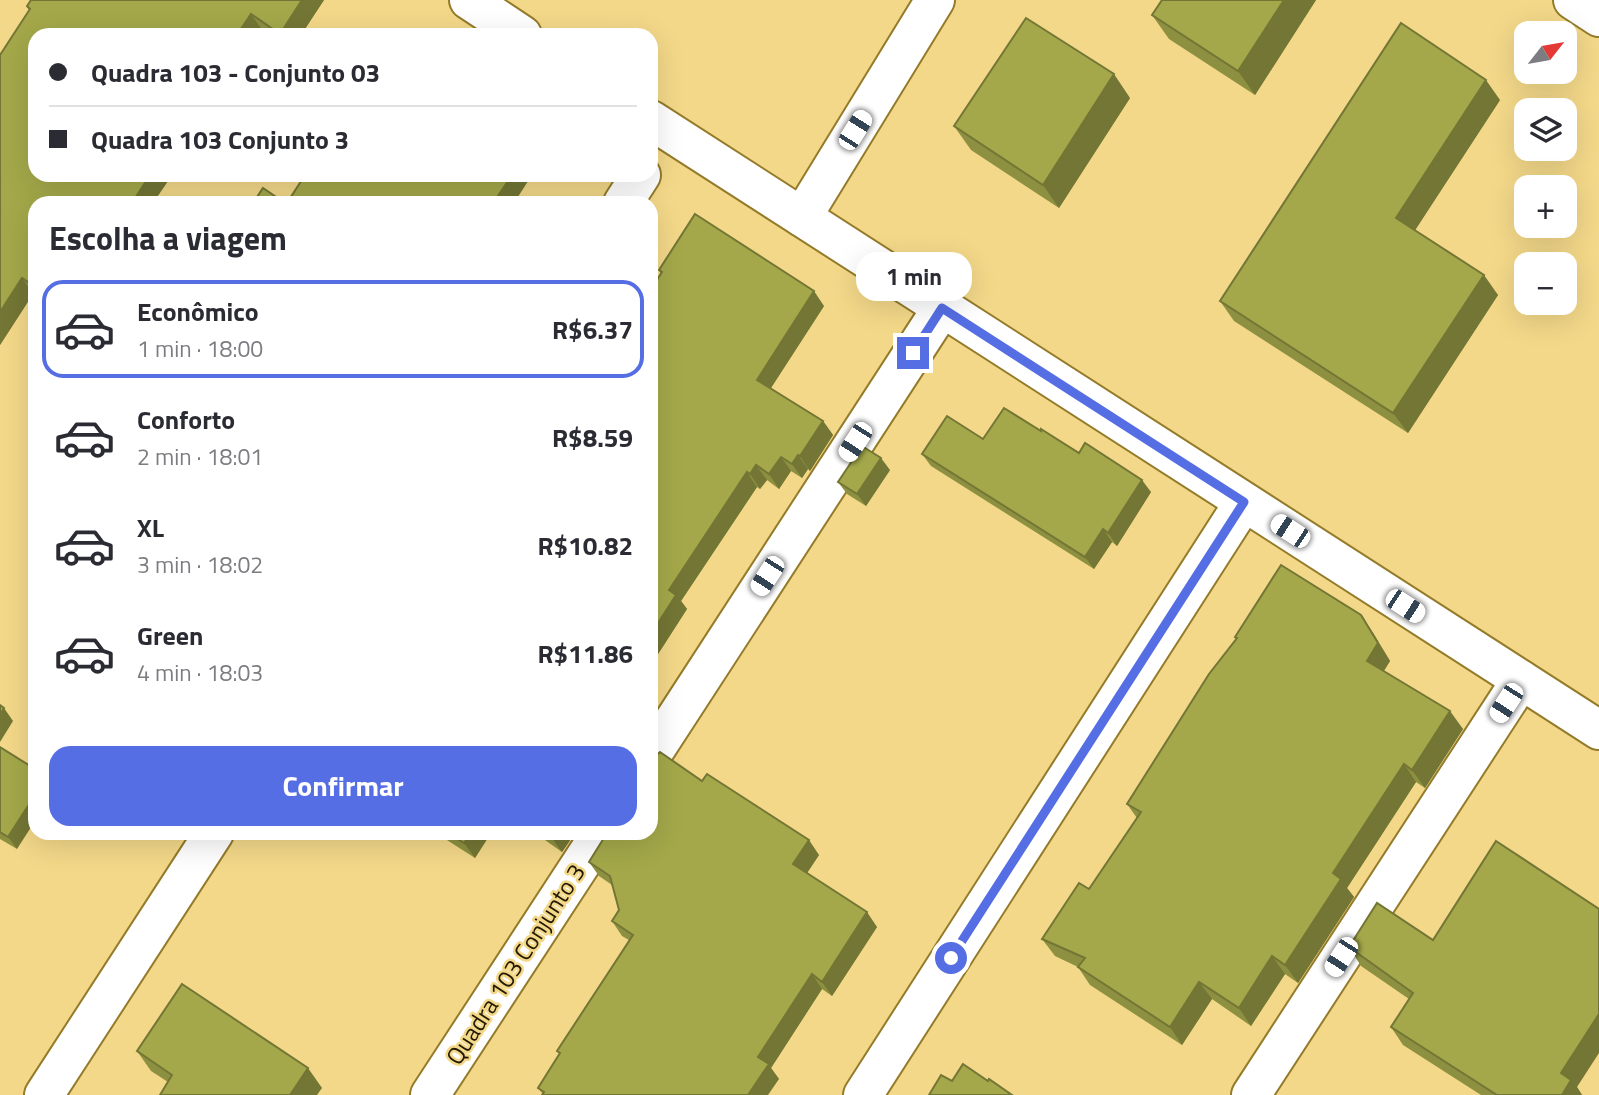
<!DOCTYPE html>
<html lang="pt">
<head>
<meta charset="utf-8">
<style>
	:root { --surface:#fff; --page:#f7f7f7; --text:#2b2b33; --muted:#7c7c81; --line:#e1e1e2; --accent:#566ee4 }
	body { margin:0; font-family:"Titillium Web",sans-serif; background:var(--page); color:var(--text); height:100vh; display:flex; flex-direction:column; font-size:26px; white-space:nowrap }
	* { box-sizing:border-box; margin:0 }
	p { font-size:23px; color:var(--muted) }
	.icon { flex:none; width:38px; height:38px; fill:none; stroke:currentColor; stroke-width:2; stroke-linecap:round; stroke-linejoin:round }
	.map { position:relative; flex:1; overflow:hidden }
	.side { position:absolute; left:28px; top:196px; width:630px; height:644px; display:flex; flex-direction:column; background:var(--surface); border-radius:21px; box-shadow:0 7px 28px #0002 }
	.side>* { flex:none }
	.top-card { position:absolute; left:28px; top:28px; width:630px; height:154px; border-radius:21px; box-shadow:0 7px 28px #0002; display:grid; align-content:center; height:154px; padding:0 21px; background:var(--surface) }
	.needle { width:46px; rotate:59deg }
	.buttons { position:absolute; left:1514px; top:21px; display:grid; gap:14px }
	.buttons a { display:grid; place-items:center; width:63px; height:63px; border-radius:14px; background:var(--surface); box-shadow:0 7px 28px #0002; font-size:35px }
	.end { position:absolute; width:32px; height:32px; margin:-16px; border:9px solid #566ee4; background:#fff; box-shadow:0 0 0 4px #fff }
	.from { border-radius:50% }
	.bubble { position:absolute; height:49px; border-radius:21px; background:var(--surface); box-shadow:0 7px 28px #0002; font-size:23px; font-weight:700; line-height:49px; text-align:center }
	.car { position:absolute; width:21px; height:42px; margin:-21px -10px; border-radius:9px; box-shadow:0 0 5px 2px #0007; background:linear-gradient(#fff 24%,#345 0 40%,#fff 0 76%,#345 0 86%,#fff 0) }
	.top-card b { display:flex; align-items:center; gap:24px; height:66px; font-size:26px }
	.top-card b+b { border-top:2px solid var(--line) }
	.top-card i { width:18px; height:18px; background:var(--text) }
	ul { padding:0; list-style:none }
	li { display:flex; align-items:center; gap:21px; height:98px; margin:0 14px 10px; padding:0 7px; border:4px solid transparent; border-radius:21px }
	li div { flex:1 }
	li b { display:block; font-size:26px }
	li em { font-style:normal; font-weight:700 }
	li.active { border-color:var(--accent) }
	li>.icon { width:63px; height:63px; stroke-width:1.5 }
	h2 { padding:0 21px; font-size:32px; line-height:84px }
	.primary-button { display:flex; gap:14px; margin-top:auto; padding:14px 21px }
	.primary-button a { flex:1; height:80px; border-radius:21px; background:var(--accent); color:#fff; font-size:28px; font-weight:700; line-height:80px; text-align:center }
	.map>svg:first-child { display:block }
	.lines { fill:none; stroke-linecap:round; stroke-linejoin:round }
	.street-casing { stroke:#947b2a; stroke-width:42 }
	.street { stroke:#fff; stroke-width:38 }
	.wall { fill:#8d9040 }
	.shaded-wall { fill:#737634 }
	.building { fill:#a4a84a; stroke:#737634; stroke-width:2 }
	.route { stroke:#566ee4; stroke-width:9 }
	.labels { text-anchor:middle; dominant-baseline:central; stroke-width:5; stroke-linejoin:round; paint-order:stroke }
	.street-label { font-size:24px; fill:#211902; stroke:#f3d889 }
</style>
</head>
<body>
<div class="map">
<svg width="1599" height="1095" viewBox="0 0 1599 1095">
	<rect width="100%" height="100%" fill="#f3d889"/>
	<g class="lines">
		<g class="street-casing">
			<g id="street">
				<polyline points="469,0 522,35"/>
				<polyline points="1573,0 1599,17"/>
				<polyline points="651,120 1599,730"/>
				<polyline points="623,203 641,175"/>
				<polyline points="802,217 935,0"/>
				<polyline points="651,756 942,308"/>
				<polyline points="44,1095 214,833"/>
				<polyline points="430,1095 601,833"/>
				<polyline points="863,1095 1244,502"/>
				<polyline points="1251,1095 1521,680"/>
			</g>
		</g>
		<use href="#street" class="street"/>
	</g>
	<g class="wall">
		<polygon points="31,0 324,0 301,35 270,35 262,30 35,175 172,175 153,203 35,203 35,295 33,294 0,345 29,10 27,6"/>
		<polygon points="1316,0 1255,95 1169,39 1152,15"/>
		<polygon points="1130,98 1059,208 971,150 954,126"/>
		<polygon points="1500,100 1415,230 1498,295 1408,433 1234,321 1220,301"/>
		<polygon points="659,270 824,306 771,388 823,421 833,435 810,471 808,469 802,478 791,471 779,489 767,480 760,489 757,487 681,601 687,609 651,665 651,289 661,274"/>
		<polygon points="1041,431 1151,492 1117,546 1112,542 1094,569 931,466 922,454"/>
		<polygon points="890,470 866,506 847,494 838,482"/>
		<polygon points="1361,615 1373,633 1390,661 1384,671 1463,729 1425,788 1416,782 1347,888 1354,897 1298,983 1285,974 1251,1026 1212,999 1182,1045 1090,985 1078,967 1055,956 1042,939 1089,889 1137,818 1127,804 1236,639 1235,637"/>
		<polygon points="0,747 17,849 0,839"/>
		<polygon points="702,781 819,855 807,873 877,927 832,996 822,989 771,1068 779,1079 543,1094 538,1088 559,1054 557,1051 629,940 622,936 612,921 619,910 612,885 599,876 589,862"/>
		<polygon points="436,833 491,833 475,858"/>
		<polygon points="535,833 575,833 562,852"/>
		<polygon points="1349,947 1577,1087 1582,1095 1481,1095 1403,1045 1391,1027 1409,999 1361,966"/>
		<polygon points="137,1051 322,1088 168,1082 151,1071"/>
	</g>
	<g class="shaded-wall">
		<polygon points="302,0 324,0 301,35 281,35 280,34"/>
		<polygon points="1284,0 1316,0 1255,95 1238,71"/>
		<polygon points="251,14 262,30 258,35 237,35"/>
		<polygon points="1114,74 1130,98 1059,208 1043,185"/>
		<polygon points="1486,80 1500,100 1410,238 1396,218"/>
		<polygon points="150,175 172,175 153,203 132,203"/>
		<polygon points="512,175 532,175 514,203 501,203 498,196"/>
		<polygon points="1484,275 1498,295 1408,433 1393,413"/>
		<polygon points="22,278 33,294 0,345 0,312"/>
		<polygon points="814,291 824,306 767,394 757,380"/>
		<polygon points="823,421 833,435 810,471 800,456"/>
		<polygon points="798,455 808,469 802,478 792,464"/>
		<polygon points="781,457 791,471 779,489 769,474"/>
		<polygon points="881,458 890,470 866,506 857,494"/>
		<polygon points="756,465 767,480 760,489 750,474"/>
		<polygon points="747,472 757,487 681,601 687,609 651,665 651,634 669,590"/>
		<polygon points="1142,480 1151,492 1117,546 1108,533"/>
		<polygon points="1103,529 1112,542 1094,569 1085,557"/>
		<polygon points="1361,615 1373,633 1390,661 1379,678 1367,661"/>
		<polygon points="4,708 13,721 0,742 0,715"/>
		<polygon points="1450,711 1463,729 1425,788 1412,770"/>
		<polygon points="1404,764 1416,782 1347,888 1354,897 1298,983 1285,965 1333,873"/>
		<polygon points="35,795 35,821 17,849 8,837"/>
		<polygon points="471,833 491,833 475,858 464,843"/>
		<polygon points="555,833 575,833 562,852 552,838"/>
		<polygon points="809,840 819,855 803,879 793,864"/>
		<polygon points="867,912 877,927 832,996 822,982"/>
		<polygon points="1272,956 1285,974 1251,1026 1239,1008"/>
		<polygon points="812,974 822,989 771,1068 779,1079 768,1095 748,1095 758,1057"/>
		<polygon points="1199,982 1212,999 1182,1045 1170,1027"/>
		<polygon points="1599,1014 1599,1053 1577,1087 1582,1095 1562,1095 1561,1073"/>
		<polygon points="308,1068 322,1088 317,1095 290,1095"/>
	</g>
	<g class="building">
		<polygon points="31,0 302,0 280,34 251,14 237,35 35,35 35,175 150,175 132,203 35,203 35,287 22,278 0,312 0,55 30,9 27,6"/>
		<polygon points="1162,0 1284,0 1238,71 1152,15"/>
		<polygon points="1026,18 1114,74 1043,185 954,126"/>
		<polygon points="1401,23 1486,80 1396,218 1484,275 1393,413 1220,301"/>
		<polygon points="305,175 512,175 498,196 503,199 501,203 287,203"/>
		<polygon points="263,188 285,203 253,203"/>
		<polygon points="695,214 814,291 757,380 823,421 800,456 798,455 792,464 781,457 769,474 756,465 750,474 747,472 669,590 676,595 651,634 651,289 662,272 659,270"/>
		<polygon points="1004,408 1041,431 1041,429 1079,453 1085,443 1142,480 1108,533 1103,529 1085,557 922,454 947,416 983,439"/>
		<polygon points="862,446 881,458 857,494 838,482"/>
		<polygon points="1281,565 1361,615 1378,643 1367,661 1450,711 1412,770 1404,764 1333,873 1341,879 1285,965 1272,956 1239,1008 1199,982 1170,1027 1078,967 1085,958 1042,939 1079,883 1089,889 1141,812 1127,804 1209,674 1237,638 1235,637"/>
		<polygon points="0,705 4,708 0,715"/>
		<polygon points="0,747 35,769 35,795 8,837 0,832"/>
		<polygon points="660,752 702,781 707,774 809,840 793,864 867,912 822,982 812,974 758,1057 769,1064 748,1095 542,1095 544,1092 538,1088 560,1053 557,1051 633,935 612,921 619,910 610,876 589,862 607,833 651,833 651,760"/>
		<polygon points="448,833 471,833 464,843"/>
		<polygon points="545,833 555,833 552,838"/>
		<polygon points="1496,841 1599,909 1599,1014 1561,1073 1571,1080 1562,1095 1497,1095 1391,1027 1413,993 1349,947 1377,903 1433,940"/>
		<polygon points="182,984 308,1068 290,1095 160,1095 172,1075 137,1051"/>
		<polygon points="963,1064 988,1081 989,1079 1012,1095 929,1095 941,1075 952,1081"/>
	</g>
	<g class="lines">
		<polyline class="route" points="913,353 942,308 1244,502 951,958"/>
	</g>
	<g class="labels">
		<g class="street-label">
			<text transform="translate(515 964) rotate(-57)">Quadra 103 Conjunto 3</text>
		</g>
	</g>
</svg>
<div class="buttons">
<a><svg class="needle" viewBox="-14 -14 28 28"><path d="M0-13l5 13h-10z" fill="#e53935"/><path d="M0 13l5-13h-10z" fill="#7c7c81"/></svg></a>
<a><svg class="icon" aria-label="layers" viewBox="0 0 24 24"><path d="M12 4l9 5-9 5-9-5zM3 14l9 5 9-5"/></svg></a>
<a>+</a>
<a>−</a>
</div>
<i class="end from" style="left:951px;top:958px"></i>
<i class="end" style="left:913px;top:353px"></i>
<div class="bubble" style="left:856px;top:252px;width:116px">1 min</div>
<i class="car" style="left:855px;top:130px;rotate:32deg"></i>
<i class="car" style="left:855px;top:442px;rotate:213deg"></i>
<i class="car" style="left:1290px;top:531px;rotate:303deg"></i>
<i class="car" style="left:767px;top:576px;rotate:213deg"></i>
<i class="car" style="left:1405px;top:606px;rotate:123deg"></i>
<i class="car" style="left:1506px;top:703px;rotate:213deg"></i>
<i class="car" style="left:1341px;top:957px;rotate:213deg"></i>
<div class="top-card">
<b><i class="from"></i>Quadra 103 - Conjunto 03</b>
<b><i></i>Quadra 103 Conjunto 3</b>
</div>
<section class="side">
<h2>Escolha a viagem</h2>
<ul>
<li class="active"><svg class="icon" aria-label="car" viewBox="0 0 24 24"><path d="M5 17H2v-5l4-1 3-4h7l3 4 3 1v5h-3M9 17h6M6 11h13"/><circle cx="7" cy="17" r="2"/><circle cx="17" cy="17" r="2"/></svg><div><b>Econômico</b><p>1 min · 18:00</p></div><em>R$6.37</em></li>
<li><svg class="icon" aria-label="car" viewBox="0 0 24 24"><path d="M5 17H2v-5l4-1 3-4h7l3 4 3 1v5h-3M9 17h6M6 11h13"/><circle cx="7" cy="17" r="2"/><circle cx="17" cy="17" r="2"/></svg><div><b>Conforto</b><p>2 min · 18:01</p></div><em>R$8.59</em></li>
<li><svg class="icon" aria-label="car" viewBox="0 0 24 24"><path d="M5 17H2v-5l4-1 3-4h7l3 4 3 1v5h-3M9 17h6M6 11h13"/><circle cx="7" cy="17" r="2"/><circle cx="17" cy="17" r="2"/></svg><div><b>XL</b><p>3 min · 18:02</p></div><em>R$10.82</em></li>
<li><svg class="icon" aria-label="car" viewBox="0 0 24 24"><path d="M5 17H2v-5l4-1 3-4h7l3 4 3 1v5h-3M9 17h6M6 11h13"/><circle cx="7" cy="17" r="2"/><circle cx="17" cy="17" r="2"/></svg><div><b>Green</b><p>4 min · 18:03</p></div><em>R$11.86</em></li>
</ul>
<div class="primary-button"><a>Confirmar</a></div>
</section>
</div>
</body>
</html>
